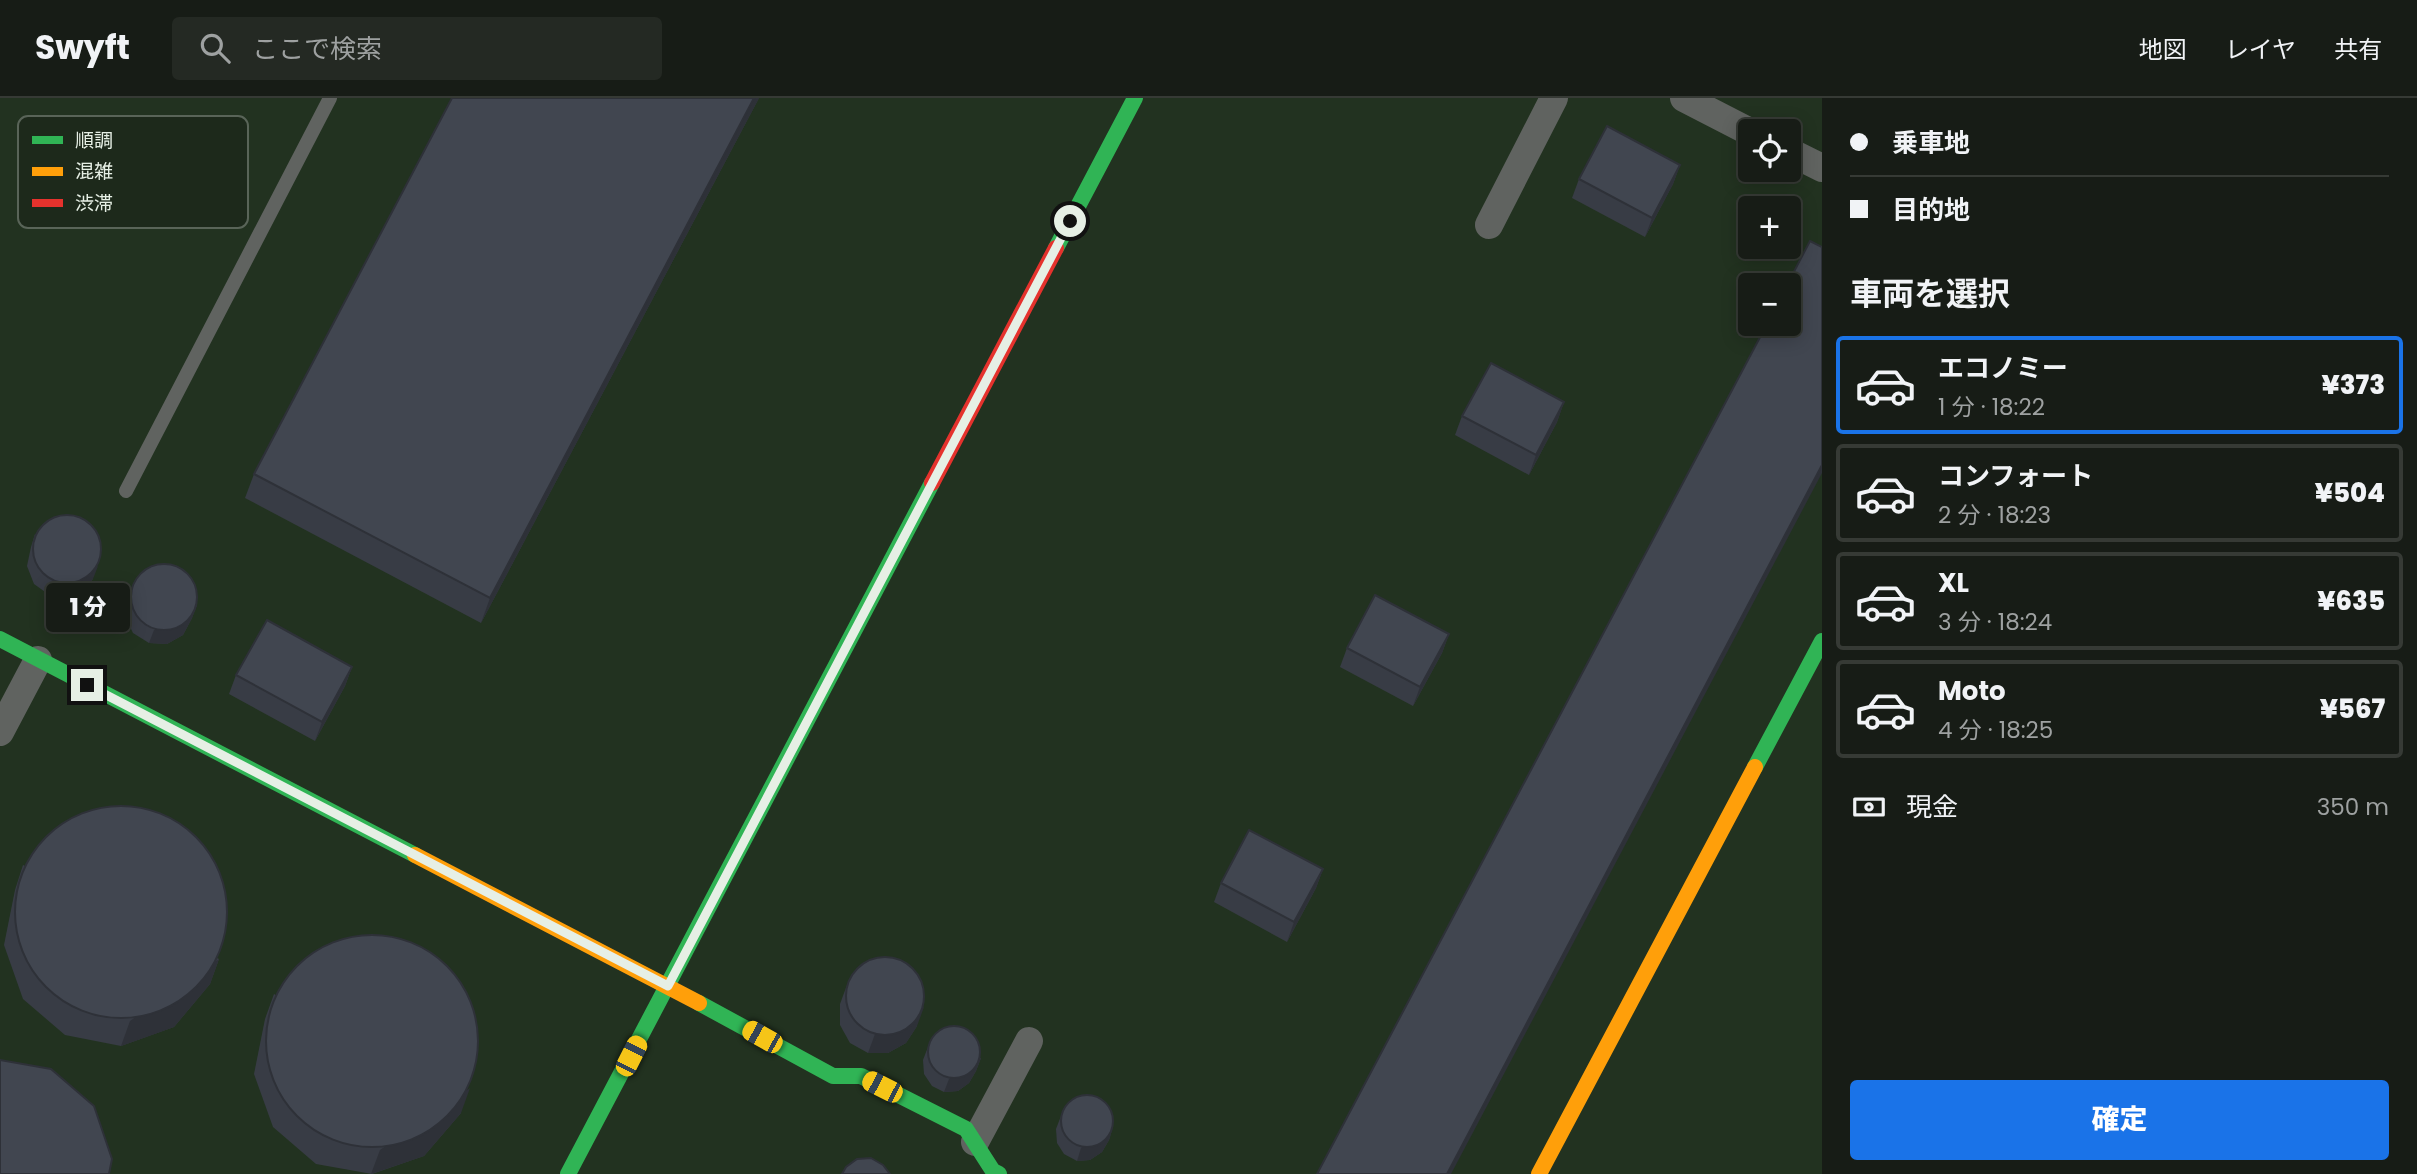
<!DOCTYPE html>
<html lang="ja">
<head>
<meta charset="utf-8">
<style>
	:root { --surface:#171c16; --page:#242923; --text:#f1f3f6; --muted:#9ea1a1; --line:#363a35; --accent:#1a73e8 }
	body { margin:0; font-family:Poppins,"Noto Sans JP",sans-serif; background:var(--page); color:var(--text); height:100vh; display:flex; flex-direction:column; font-size:26px; white-space:nowrap }
	* { box-sizing:border-box; margin:0 }
	p { font-size:23px; color:var(--muted) }
	.icon { flex:none; width:38px; height:38px; fill:none; stroke:currentColor; stroke-width:2; stroke-linecap:round; stroke-linejoin:round }
	.map { position:relative; flex:1; overflow:hidden }
	.details { display:flex; flex-direction:column; background:var(--surface); width:595px }
	.details>* { flex:none }
	.banner { display:grid; align-content:center; height:154px; padding:0 28px; background:var(--surface) }
	.controls { position:absolute; left:1738px; top:21px; display:grid; gap:14px }
	.controls a { display:grid; place-items:center; width:63px; height:63px; border-radius:7px; background:var(--surface); box-shadow:0 4px 18px #0003,0 0 0 2px var(--line); font-size:35px }
	.end { position:absolute; width:32px; height:32px; margin:-16px; border:9px solid #e6efe5; background:#111; box-shadow:0 0 0 4px #111 }
	.from { border-radius:50% }
	.bubble { position:absolute; height:49px; border-radius:7px; background:var(--surface); box-shadow:0 4px 18px #0003,0 0 0 2px var(--line); font-size:23px; font-weight:800; line-height:49px; text-align:center }
	.car { position:absolute; width:21px; height:42px; margin:-21px -10px; border-radius:9px; box-shadow:0 0 5px 2px #0007; background:linear-gradient(#f5c518 24%,#345 0 40%,#f5c518 0 76%,#345 0 86%,#f5c518 0) }
	.banner b { display:flex; align-items:center; gap:24px; height:66px; font-size:26px }
	.banner b+b { border-top:2px solid var(--line) }
	.banner i { width:18px; height:18px; background:var(--text) }
	ul { padding:0; list-style:none }
	li { display:flex; align-items:center; gap:21px; height:98px; margin:0 14px 10px; padding:0 14px; border:4px solid var(--line); border-radius:7px }
	li div { flex:1 }
	li b { display:block; font-size:26px }
	li em { font-style:normal; font-weight:800 }
	li.selected { border-color:var(--accent) }
	li>.icon { width:63px; height:63px; stroke-width:1.5 }
	h2 { padding:0 28px; font-size:32px; line-height:84px }
	.pay { display:flex; align-items:center; gap:18px; height:77px; padding:0 28px; font-size:26px }
	.pay p { margin-inline-start:auto }
	.primary-button { display:flex; gap:14px; margin-top:auto; padding:14px 28px }
	.primary-button a { flex:1; height:80px; border-radius:7px; background:var(--accent); color:#fff; font-size:28px; font-weight:800; line-height:80px; text-align:center }
	header { display:flex; align-items:center; gap:42px; box-sizing:border-box; height:98px; padding:0 35px; background:var(--surface); border-bottom:2px solid var(--line) }
	header strong { font-size:33px }
	nav { display:flex; gap:38px; margin-inline-start:auto; font-size:24px }
	.search { width:490px; height:63px; background:var(--page); display:flex; align-items:center; gap:18px; box-sizing:border-box; padding:0 24px; border-radius:7px; color:var(--muted); font-size:26px }
	main { display:flex; flex:1; min-height:0 }
	.map>svg:first-child { display:block }
	.built { fill:#223220; fill-rule:evenodd }
	.lines { fill:none; stroke-linecap:round; stroke-linejoin:round }
	.lane { stroke:#606360; stroke-width:14 }
	.street { stroke:#606360; stroke-width:28 }
	.fast { stroke:#30b455; stroke-width:16 }
	.slow { stroke:#ff9f0a; stroke-width:16 }
	.jam { stroke:#e5322d; stroke-width:16 }
	.wall { fill:#383c45 }
	.shaded-wall { fill:#2e3138 }
	.building { fill:#414650; stroke:#2e3138; stroke-width:2 }
	.route { stroke:#e6efe5; stroke-width:9 }
	.key { fill:#1d291b; stroke:#596458; stroke-width:2 }
	.key-label { font-size:19px; fill:#e6efe5 }
</style>
</head>
<body>
<header>
<strong>Swyft</strong>
<div class="search"><svg class="icon" aria-label="search" viewBox="0 0 24 24"><circle cx="10" cy="10" r="6"/><path d="M15 15l6 6"/></svg>ここで検索</div>
<nav><a>地図</a><a>レイヤ</a><a>共有</a></nav>
</header>
<main>
<div class="map">
<svg width="1822" height="1076" viewBox="0 0 1822 1076">
	<rect width="100%" height="100%" fill="#1f261e"/>
	<path class="built" d="M0 0H1822V1076H0ZM1750 33H1788V72H1750ZM1750 110H1788V149H1750ZM1750 187H1788V226H1750Z"/>
	<g class="lines">
		<polyline class="lane" points="126,393 330,0"/>
		<g class="street">
			<polyline points="1684,0 1750,34"/>
			<polyline points="1788,53 1822,70"/>
			<polyline points="1489,127 1554,0"/>
			<polyline points="0,634 38,562"/>
			<polyline points="975,1044 1029,943"/>
		</g>
		<g class="fast">
			<polyline points="1056,150 1135,0"/>
			<polyline points="0,541 415,757"/>
			<polyline points="1755,669 1822,543"/>
			<polyline points="699,905 833,978 861,978 966,1031 993,1073 999,1076"/>
			<polyline points="568,1076 932,385"/>
		</g>
		<g class="slow">
			<polyline points="415,757 699,905"/>
			<polyline points="1539,1076 1755,669"/>
		</g>
		<polyline class="jam" points="932,385 1056,150"/>
	</g>
	<g class="wall">
		<polygon points="759,0 481,525 245,400 254,376"/>
		<polygon points="1680,67 1673,86 1645,139 1572,100 1579,81"/>
		<polygon points="1564,304 1557,324 1529,377 1455,337 1462,318"/>
		<polygon points="35,436 93,481 81,494 65,499 48,496 34,486 27,468 31,449"/>
		<polygon points="132,489 197,507 192,520 183,537 167,546 149,545 133,535 125,518 127,502"/>
		<polygon points="1449,536 1442,555 1413,608 1340,569 1347,550"/>
		<polygon points="352,569 345,588 315,643 229,596 236,577"/>
		<polygon points="23,767 219,861 210,886 174,929 121,948 65,937 23,901 4,847 15,792"/>
		<polygon points="1323,771 1316,790 1287,844 1214,804 1221,785"/>
		<polygon points="847,887 917,928 906,945 888,955 868,955 850,945 840,927 840,906"/>
		<polygon points="274,896 461,1015 424,1058 372,1076 316,1066 273,1029 254,976 265,921"/>
		<polygon points="928,949 981,960 976,973 969,985 958,993 944,994 932,988 924,976 923,962"/>
		<polygon points="1061,1018 1113,1029 1109,1042 1102,1054 1090,1062 1077,1063 1064,1056 1057,1045 1056,1031"/>
	</g>
	<g class="shaded-wall">
		<polygon points="754,0 759,0 481,525 490,500"/>
		<polygon points="1680,67 1673,86 1645,139 1652,120"/>
		<polygon points="1564,304 1557,324 1529,377 1536,357"/>
		<polygon points="1822,367 1822,375 1451,1076 1447,1076"/>
		<polygon points="98,468 93,481 81,494 65,499 69,486"/>
		<polygon points="197,507 192,520 183,537 167,546 149,545 154,532"/>
		<polygon points="1449,536 1442,555 1413,608 1420,589"/>
		<polygon points="352,569 345,588 315,643 322,624"/>
		<polygon points="1323,771 1316,790 1287,844 1294,824"/>
		<polygon points="219,861 210,886 174,929 121,948 130,923"/>
		<polygon points="924,909 917,928 906,945 888,955 868,955 875,936"/>
		<polygon points="981,960 976,973 969,985 958,993 944,994 949,981"/>
		<polygon points="470,990 461,1015 424,1058 371,1076 380,1052"/>
		<polygon points="1113,1029 1109,1042 1102,1054 1090,1062 1077,1063 1081,1050"/>
	</g>
	<g class="building">
		<polygon points="452,0 754,0 490,500 254,376"/>
		<polygon points="1607,28 1680,67 1652,120 1579,81"/>
		<polygon points="1810,143 1822,149 1822,367 1447,1076 1317,1076 1767,226 1788,226 1788,187 1787,187"/>
		<polygon points="1491,265 1564,304 1536,357 1462,318"/>
		<circle cx="67" cy="451" r="34"/>
		<circle cx="164" cy="499" r="33"/>
		<polygon points="1375,497 1449,536 1420,589 1347,550"/>
		<polygon points="267,522 352,569 322,624 236,577"/>
		<circle cx="121" cy="814" r="106"/>
		<polygon points="1249,732 1323,771 1294,824 1221,785"/>
		<circle cx="372" cy="943" r="106"/>
		<circle cx="885" cy="898" r="39"/>
		<circle cx="954" cy="954" r="26"/>
		<polygon points="0,962 51,971 94,1008 112,1061 109,1076 0,1076"/>
		<circle cx="1087" cy="1023" r="26"/>
		<polygon points="871,1060 883,1067 890,1076 842,1076 846,1069 857,1061"/>
	</g>
	<g class="lines">
		<polyline class="route" points="87,587 668,888 1070,123"/>
	</g>
	<rect x="18" y="18" width="230" height="112" rx="10" class="key"/>
	<rect x="32" y="38" width="31" height="8" fill="#30b455"/>
	<rect x="32" y="69" width="31" height="9" fill="#ff9f0a"/>
	<rect x="32" y="101" width="31" height="8" fill="#e5322d"/>
	<g class="key-label">
		<text x="75" y="49">順調</text>
		<text x="75" y="80">混雑</text>
		<text x="75" y="112">渋滞</text>
	</g>
</svg>
<div class="controls">
<a><svg class="icon" aria-label="locate" viewBox="0 0 24 24"><circle cx="12" cy="12" r="6"/><path d="M12 2v4M12 18v4M2 12h4M18 12h4"/></svg></a>
<a>+</a>
<a>−</a>
</div>
<i class="end from" style="left:1070px;top:123px"></i>
<i class="end" style="left:87px;top:587px"></i>
<div class="bubble" style="left:46px;top:485px;width:84px">1 分</div>
<i class="car" style="left:762px;top:939px;rotate:299deg"></i>
<i class="car" style="left:631px;top:958px;rotate:27deg"></i>
<i class="car" style="left:882px;top:989px;rotate:297deg"></i>
</div>
<section class="details">
<div class="banner">
<b><i class="from"></i>乗車地</b>
<b><i></i>目的地</b>
</div>
<h2>車両を選択</h2>
<ul>
<li class="selected"><svg class="icon" aria-label="car" viewBox="0 0 24 24"><path d="M5 17H2v-5l4-1 3-4h7l3 4 3 1v5h-3M9 17h6M6 11h13"/><circle cx="7" cy="17" r="2"/><circle cx="17" cy="17" r="2"/></svg><div><b>エコノミー</b><p>1 分 · 18:22</p></div><em>¥373</em></li>
<li><svg class="icon" aria-label="car" viewBox="0 0 24 24"><path d="M5 17H2v-5l4-1 3-4h7l3 4 3 1v5h-3M9 17h6M6 11h13"/><circle cx="7" cy="17" r="2"/><circle cx="17" cy="17" r="2"/></svg><div><b>コンフォート</b><p>2 分 · 18:23</p></div><em>¥504</em></li>
<li><svg class="icon" aria-label="car" viewBox="0 0 24 24"><path d="M5 17H2v-5l4-1 3-4h7l3 4 3 1v5h-3M9 17h6M6 11h13"/><circle cx="7" cy="17" r="2"/><circle cx="17" cy="17" r="2"/></svg><div><b>XL</b><p>3 分 · 18:24</p></div><em>¥635</em></li>
<li><svg class="icon" aria-label="car" viewBox="0 0 24 24"><path d="M5 17H2v-5l4-1 3-4h7l3 4 3 1v5h-3M9 17h6M6 11h13"/><circle cx="7" cy="17" r="2"/><circle cx="17" cy="17" r="2"/></svg><div><b>Moto</b><p>4 分 · 18:25</p></div><em>¥567</em></li>
</ul>
<div class="pay"><svg class="icon" aria-label="cash" viewBox="0 0 24 24"><path d="M3 7h18v10H3z"/><circle cx="12" cy="12" r="2"/></svg>現金<p>350 m</p></div>
<div class="primary-button"><a>確定</a></div>
</section>
</main>
</body>
</html>
